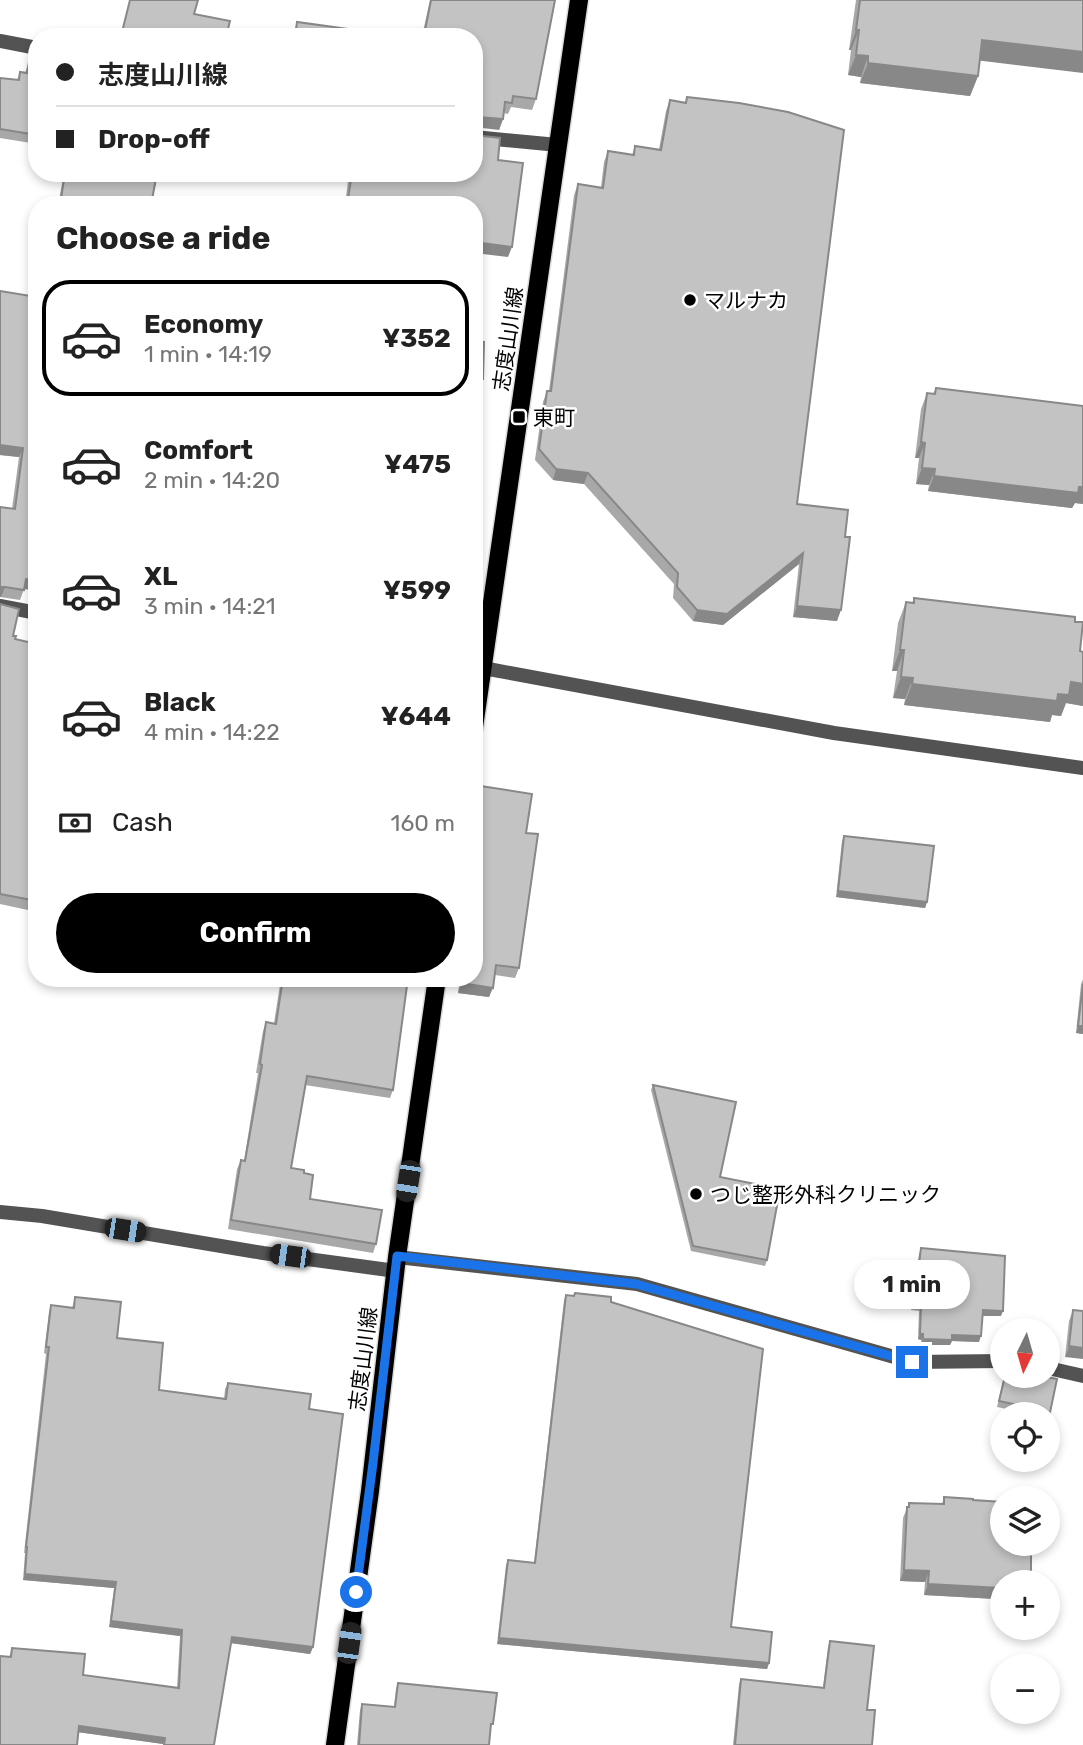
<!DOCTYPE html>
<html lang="en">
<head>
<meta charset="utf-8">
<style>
	:root { --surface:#fff; --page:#f2f2f2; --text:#222; --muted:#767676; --line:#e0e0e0; --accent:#000 }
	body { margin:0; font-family:Rubik,"Noto Sans JP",sans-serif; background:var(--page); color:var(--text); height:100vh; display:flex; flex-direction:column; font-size:26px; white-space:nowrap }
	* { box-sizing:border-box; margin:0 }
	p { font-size:23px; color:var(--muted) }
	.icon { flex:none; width:38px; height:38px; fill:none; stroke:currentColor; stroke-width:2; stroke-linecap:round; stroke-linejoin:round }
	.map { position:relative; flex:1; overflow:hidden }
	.sheet { position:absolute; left:28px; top:196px; width:455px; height:791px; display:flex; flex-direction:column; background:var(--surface); border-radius:28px; box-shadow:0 4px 10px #0003 }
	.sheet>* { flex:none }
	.top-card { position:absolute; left:28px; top:28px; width:455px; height:154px; border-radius:28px; box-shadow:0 4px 10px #0003; display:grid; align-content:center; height:154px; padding:0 28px; background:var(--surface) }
	.needle { width:46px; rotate:185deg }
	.buttons { position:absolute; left:990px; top:1318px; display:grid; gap:14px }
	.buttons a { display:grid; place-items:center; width:70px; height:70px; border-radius:50%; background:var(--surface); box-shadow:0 4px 10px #0003; font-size:35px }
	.end { position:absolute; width:32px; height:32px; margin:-16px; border:9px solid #1a73e8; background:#fff; box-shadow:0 0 0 4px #fff }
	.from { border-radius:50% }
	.bubble { position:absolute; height:49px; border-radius:24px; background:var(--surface); box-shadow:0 4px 10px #0003; font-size:23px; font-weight:700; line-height:49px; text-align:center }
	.car { position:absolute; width:21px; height:42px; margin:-21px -10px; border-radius:9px; box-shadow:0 0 5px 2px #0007; background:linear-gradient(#222 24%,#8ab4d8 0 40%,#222 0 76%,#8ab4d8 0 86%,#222 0) }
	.top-card b { display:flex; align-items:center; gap:24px; height:66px; font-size:26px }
	.top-card b+b { border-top:2px solid var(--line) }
	.top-card i { width:18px; height:18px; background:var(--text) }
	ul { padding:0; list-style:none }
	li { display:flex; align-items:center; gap:21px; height:116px; margin:0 14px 10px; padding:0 14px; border:4px solid transparent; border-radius:28px }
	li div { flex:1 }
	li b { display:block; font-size:26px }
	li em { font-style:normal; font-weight:700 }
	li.active { border-color:var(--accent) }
	li>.icon { width:63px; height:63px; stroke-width:1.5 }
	h2 { padding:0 28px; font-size:32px; line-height:84px }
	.pay { display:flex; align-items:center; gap:18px; height:77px; padding:0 28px; font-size:26px }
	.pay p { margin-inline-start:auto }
	.action { display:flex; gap:14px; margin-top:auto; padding:14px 28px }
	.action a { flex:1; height:80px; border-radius:42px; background:var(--accent); color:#fff; font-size:28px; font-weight:700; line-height:80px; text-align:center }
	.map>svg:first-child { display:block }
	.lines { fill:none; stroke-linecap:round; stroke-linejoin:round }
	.primary-casing { stroke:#dbdbdb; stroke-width:21 }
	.minor { stroke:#535353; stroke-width:14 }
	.primary { stroke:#000; stroke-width:18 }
	.wall { fill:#a8a8a8 }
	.shaded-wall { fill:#888 }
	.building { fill:#c3c3c3; stroke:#888; stroke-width:2 }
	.route { stroke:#1a73e8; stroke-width:9 }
	.poi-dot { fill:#000; stroke:#fff; stroke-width:2.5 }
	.labels { text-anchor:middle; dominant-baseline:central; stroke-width:5; stroke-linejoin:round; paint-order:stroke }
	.poi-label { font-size:21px; fill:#000; stroke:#fff; text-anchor:start }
	.street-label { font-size:21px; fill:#000; stroke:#fff }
</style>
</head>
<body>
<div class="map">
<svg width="1083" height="1745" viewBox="0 0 1083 1745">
	<rect width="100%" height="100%" fill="#fff"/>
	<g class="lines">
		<g class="primary-casing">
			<g id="primary">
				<polyline points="474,727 579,0"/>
				<polyline points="335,1745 370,1491 397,1257 437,978"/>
			</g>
		</g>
		<g class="minor">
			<polyline points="0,41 37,48"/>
			<polyline points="474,137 558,145"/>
			<polyline points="0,606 37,613"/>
			<polyline points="483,668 834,733 1083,768"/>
			<polyline points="0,1212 42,1216 263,1253 396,1271"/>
			<polyline points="397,1257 637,1284 912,1362 1003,1361"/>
			<polyline points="1048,1368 1083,1376"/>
		</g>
		<use href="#primary" class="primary"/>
	</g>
	<g class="wall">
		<polygon points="430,0 555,0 536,99 532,110 511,107 508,114 503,113 503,119 499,130 474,37 293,37 297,22 348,29 422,36"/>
		<polygon points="856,0 1083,0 980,61 978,76 970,96 860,83 861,77 848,75 851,50 849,50"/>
		<polygon points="29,62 37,63 37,144 0,138 0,78 17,80 20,72 25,73"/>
		<polygon points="687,97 797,504 845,537 837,621 793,617 799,564 723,625 693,621 673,598 674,584 584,484 553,480 535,460 543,402 547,391 549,391 574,195 578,184 601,187 604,162 608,151 632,155 635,146 659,149 666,111 670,100 685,102"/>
		<polygon points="498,160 508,257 474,205 345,205 349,173 474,173"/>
		<polygon points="64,173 158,173 151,205 58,205"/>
		<polygon points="0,291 37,297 37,590 24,589 20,600 0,597 19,457 0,455"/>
		<polygon points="936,388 1083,406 1083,504 1075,503 1072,508 928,491 929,485 916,484 919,458 915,458 921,409 927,393 933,394"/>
		<polygon points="914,598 1075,622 1080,651 1083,652 1083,706 1066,703 1061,716 1052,715 1050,722 904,705 905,699 893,698 897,671 892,671 898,623 906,602 912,603"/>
		<polygon points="0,604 13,636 15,639 30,727 37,728 37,912 0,904"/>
		<polygon points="474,785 526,833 519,968 515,978 495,975 489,997 458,993 460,978 474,978"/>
		<polygon points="844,836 927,902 925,908 836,897 842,841"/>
		<polygon points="281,978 408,978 393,1090 390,1098 305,1085 291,1168 304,1173 310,1199 376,1244 373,1253 228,1229 237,1169 241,1160 244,1161 258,1073 256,1073 263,1031 266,1022 274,1023"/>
		<polygon points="1083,979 1083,1034 1076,1033 1081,984"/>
		<polygon points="653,1085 720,1177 767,1260 765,1266 691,1251 651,1090"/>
		<polygon points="921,1248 1001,1316 982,1316 979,1342 952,1341 950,1345 921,1345 921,1340 918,1339 919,1311 911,1310 919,1254"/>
		<polygon points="566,1295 611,1302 731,1627 769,1663 767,1669 497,1644 506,1565 508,1560 534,1563 564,1300"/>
		<polygon points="75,1297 117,1338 159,1390 224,1399 225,1389 228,1383 309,1409 313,1647 310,1654 231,1643 214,1745 163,1745 163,1744 78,1732 9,1657 12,1648 83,1675 177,1688 180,1636 109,1627 114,1588 23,1580 25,1553 24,1553 46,1354 44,1353 49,1312 51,1305 72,1308"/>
		<polygon points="1073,1310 1083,1311 1065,1357 1069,1321"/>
		<polygon points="1004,1376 1042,1376 1048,1414 1015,1414 1016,1411 997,1407"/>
		<polygon points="944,1497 973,1500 1003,1502 1003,1612 995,1612 996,1599 924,1595 925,1582 900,1581 903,1518 909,1503 942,1504"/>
		<polygon points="830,1641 867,1710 872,1745 733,1745 739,1684 741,1679 823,1687 828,1647"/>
		<polygon points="398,1683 491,1730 489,1745 357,1745 360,1710 362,1704 394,1707 396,1689"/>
	</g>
	<g class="shaded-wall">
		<polygon points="856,30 859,30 851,50 849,50"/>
		<polygon points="982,40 1083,52 1083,73 975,60"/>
		<polygon points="856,55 868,56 861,77 848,75"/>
		<polygon points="868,63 978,76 970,96 860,83"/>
		<polygon points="478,117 503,119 499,130 474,127 474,119"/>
		<polygon points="474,242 512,247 508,257 474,253"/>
		<polygon points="474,379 483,379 481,384 474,384"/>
		<polygon points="921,442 925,443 919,458 915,458"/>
		<polygon points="0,445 23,448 19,457 0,455"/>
		<polygon points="922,468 935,469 929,485 916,484"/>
		<polygon points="556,469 588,473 584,484 553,480"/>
		<polygon points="934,476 1083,487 1083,504 1075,503 1072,508 928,491"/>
		<polygon points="803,553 799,564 723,625 693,621 697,610"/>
		<polygon points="26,579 37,580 37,590 23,589"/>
		<polygon points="0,587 5,587 1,597 0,597"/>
		<polygon points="797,606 841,610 837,621 793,617"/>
		<polygon points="900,650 904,650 897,671 892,671"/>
		<polygon points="901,677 913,678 905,699 893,698"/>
		<polygon points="1071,682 1083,684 1083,706 1066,703 1061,716 1052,715 1050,722 904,705 912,684"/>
		<polygon points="838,891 927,902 925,908 836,897"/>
		<polygon points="461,983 493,988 489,997 458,993"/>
		<polygon points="1078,1026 1083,1026 1083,1034 1076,1033"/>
		<polygon points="983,1310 1003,1311 1001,1316 981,1316"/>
		<polygon points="920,1334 923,1334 921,1340 918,1339"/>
		<polygon points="952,1335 981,1336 979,1342 952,1341 950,1345 921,1345 923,1339"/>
		<polygon points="1069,1346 1083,1348 1083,1359 1065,1357"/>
		<polygon points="904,1570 929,1571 925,1582 900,1581"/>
		<polygon points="25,1574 116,1582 114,1588 23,1580"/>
		<polygon points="928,1584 1000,1588 996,1599 924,1595"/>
		<polygon points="999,1601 1003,1601 1003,1612 995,1612"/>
		<polygon points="111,1621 182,1630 180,1636 109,1627"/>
		<polygon points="232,1637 313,1647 310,1654 230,1643"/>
		<polygon points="499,1638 769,1663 767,1669 497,1644"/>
		<polygon points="79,1726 165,1738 163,1744 77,1732"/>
	</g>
	<g class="building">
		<polygon points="130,0 198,0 194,14 230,21 226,37 121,36"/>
		<polygon points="431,0 555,0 536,99 513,96 512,103 505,102 503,119 478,117 474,119 474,37 295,37 297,22 348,29 424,36"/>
		<polygon points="860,0 1083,0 1083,52 982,40 978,76 868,63 868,56 856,55 859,30 856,30"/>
		<polygon points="29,62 37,63 37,135 0,129 0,78 19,80 20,72 27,73"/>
		<polygon points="687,97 739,103 788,112 844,130 797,504 848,510 845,537 850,537 841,610 797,606 803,553 727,614 697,610 677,587 678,573 588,473 556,469 539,449 547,391 551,391 578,184 603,188 608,151 634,155 635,146 661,150 670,100 686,103"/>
		<polygon points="474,135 500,138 498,160 523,163 512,247 474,242 474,205 347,205 352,173 474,173"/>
		<polygon points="65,173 157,173 151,205 60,205"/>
		<polygon points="0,291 37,297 37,580 26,579 24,590 5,587 0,587 0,507 15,509 23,448 0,445"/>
		<polygon points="474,341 484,342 483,379 474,379"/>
		<polygon points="936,388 1083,406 1083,487 1079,487 1078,493 934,476 935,469 922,468 925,443 921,442 927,393 935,394"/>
		<polygon points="914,598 1075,617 1075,622 1083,622 1080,651 1083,652 1083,684 1071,682 1069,695 1058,694 1057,701 912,684 913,678 901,677 904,650 900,650 906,602 914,603"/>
		<polygon points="0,604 19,609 13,636 16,636 15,639 37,644 37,689 30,727 37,728 37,901 0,894"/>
		<polygon points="474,785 532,794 526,833 538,834 519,968 496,965 493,988 461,983 462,978 474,978 474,890 476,879 474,878"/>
		<polygon points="844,836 934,846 927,902 838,891"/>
		<polygon points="283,978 408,978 393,1090 307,1076 291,1168 304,1170 304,1173 313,1175 310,1199 382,1210 376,1244 231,1220 241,1160 245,1161 262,1065 260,1064 266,1022 276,1024"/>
		<polygon points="1083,984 1083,1026 1078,1026"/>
		<polygon points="653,1085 736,1102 720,1177 780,1189 767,1260 693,1246"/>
		<polygon points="921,1248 1005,1256 1003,1311 983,1310 981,1336 952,1335 952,1340 923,1339 923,1334 920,1334 921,1306 914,1304"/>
		<polygon points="575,1293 611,1297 611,1302 763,1349 731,1627 772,1632 769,1663 499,1638 508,1560 535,1563 566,1295 574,1296"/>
		<polygon points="75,1297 121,1302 117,1338 163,1343 159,1390 226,1399 228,1383 311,1394 309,1409 343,1414 313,1647 232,1637 214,1745 164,1745 165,1738 79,1726 77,1745 0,1745 0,1656 11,1657 12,1648 85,1654 83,1675 179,1688 182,1630 111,1621 116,1582 25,1574 27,1547 26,1547 49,1347 46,1347 51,1305 74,1308"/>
		<polygon points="1073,1310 1083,1311 1083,1348 1069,1346"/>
		<polygon points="1005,1376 1042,1376 1057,1379 1048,1422 1048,1414 1016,1414 1018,1405 999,1401"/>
		<polygon points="944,1497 973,1499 973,1500 1003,1502 1003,1544 1031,1544 1031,1582 1003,1582 1003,1601 999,1601 1000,1588 928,1584 929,1571 904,1570 907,1507 909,1507 909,1503 944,1504"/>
		<polygon points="830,1641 874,1646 867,1710 875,1710 872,1745 735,1745 741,1679 824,1688"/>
		<polygon points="398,1683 497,1693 493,1724 491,1724 489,1745 359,1745 362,1704 395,1707"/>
	</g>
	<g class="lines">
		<polyline class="route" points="356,1592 373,1463 397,1256 636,1284 912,1362"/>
	</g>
	<g class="poi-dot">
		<circle cx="690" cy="300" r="7"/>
		<rect x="512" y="410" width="14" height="14" rx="3.5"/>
		<circle cx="696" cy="1194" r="7"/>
	</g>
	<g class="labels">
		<g class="poi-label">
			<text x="704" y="300">マルナカ</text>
			<text x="533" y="417">東町</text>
			<text x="710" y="1194">つじ整形外科クリニック</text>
		</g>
		<g class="street-label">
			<text transform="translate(508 339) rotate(-82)">志度山川線</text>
			<text transform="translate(363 1359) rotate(-83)">志度山川線</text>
		</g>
	</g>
</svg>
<div class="buttons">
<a><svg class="needle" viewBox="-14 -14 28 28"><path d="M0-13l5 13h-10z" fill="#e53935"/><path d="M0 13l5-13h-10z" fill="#767676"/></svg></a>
<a><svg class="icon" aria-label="locate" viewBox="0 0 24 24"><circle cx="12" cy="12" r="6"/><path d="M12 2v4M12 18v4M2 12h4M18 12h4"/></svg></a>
<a><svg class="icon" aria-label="layers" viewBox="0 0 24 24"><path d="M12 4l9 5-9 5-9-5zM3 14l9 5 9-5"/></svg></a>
<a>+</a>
<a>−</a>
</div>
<i class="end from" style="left:356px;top:1592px"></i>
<i class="end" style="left:912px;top:1362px"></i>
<div class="bubble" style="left:854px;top:1260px;width:116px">1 min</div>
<i class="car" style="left:408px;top:1181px;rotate:189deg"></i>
<i class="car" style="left:125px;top:1230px;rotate:99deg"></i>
<i class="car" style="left:290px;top:1256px;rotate:278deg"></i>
<i class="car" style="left:349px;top:1643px;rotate:8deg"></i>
<div class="top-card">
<b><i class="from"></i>志度山川線</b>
<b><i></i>Drop-off</b>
</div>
<section class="sheet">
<h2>Choose a ride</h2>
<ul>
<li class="active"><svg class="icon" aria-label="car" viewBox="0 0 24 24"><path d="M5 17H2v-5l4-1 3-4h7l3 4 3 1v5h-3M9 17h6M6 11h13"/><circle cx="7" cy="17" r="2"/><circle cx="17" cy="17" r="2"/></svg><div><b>Economy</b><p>1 min · 14:19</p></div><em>¥352</em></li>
<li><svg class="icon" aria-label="car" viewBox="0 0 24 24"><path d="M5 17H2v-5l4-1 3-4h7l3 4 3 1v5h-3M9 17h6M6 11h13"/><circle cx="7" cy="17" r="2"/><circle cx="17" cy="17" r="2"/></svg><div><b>Comfort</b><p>2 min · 14:20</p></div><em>¥475</em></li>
<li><svg class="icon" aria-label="car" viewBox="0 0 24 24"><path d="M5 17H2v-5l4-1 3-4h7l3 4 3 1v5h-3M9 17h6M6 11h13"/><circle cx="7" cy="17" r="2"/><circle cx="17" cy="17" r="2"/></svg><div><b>XL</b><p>3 min · 14:21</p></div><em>¥599</em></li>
<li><svg class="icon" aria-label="car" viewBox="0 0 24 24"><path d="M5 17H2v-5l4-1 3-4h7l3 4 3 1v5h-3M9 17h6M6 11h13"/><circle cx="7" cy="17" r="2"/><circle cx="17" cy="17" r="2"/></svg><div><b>Black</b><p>4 min · 14:22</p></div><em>¥644</em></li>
</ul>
<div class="pay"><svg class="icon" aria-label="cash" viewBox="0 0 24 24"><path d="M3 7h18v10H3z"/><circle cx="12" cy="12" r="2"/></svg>Cash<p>160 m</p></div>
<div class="action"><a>Confirm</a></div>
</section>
</div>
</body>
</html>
